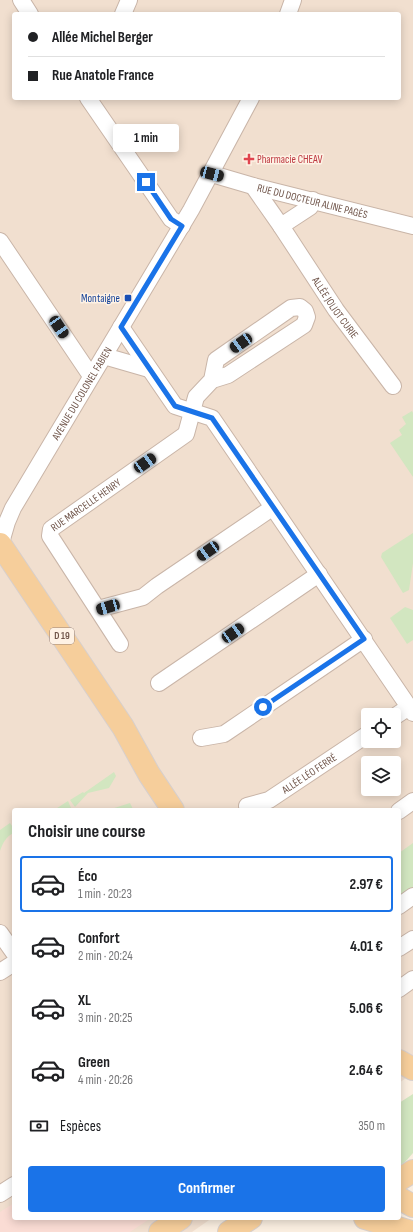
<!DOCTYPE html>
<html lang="fr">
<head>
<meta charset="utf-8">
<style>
	:root { --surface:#fff; --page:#f6f6f6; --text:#202124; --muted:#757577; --line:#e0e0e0; --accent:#1a73e8 }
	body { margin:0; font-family:"Sofia Sans Condensed",sans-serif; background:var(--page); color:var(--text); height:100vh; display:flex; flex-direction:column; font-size:15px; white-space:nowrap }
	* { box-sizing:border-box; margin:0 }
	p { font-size:13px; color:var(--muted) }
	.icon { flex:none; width:22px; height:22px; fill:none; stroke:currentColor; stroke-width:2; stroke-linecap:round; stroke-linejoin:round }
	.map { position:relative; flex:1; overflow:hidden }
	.panel { position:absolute; left:12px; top:808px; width:389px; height:412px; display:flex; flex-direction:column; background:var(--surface); border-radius:4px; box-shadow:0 2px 10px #0003 }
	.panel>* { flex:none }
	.hud { position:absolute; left:12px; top:12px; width:389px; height:88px; border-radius:4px; box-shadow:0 2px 10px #0003; display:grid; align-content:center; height:88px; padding:0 16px; background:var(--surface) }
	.buttons { position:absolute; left:361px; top:708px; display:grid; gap:8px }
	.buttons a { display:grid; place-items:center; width:40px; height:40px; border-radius:4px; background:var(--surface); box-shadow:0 2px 10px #0003; font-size:20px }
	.end { position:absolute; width:18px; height:18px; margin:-9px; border:5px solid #1a73e8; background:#fff; box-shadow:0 0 0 2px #fff }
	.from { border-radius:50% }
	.bubble { position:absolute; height:28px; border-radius:4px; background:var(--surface); box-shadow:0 2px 10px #0003; font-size:13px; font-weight:700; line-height:28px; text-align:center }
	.car { position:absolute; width:12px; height:24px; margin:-12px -6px; border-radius:5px; box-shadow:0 0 3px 1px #0007; background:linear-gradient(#222 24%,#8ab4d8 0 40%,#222 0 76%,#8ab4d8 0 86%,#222 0) }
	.hud b { display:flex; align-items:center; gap:14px; height:38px; font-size:15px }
	.hud b+b { border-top:1px solid var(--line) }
	.hud i { width:10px; height:10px; background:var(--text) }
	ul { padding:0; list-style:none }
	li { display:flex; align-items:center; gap:12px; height:56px; margin:0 8px 6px; padding:0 8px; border:2px solid transparent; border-radius:4px }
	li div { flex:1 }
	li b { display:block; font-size:15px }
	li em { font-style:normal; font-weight:700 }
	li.current { border-color:var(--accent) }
	li>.icon { width:36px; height:36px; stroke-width:1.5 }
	h2 { padding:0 16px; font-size:18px; line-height:48px }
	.pay { display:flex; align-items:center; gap:10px; height:44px; padding:0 16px; font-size:15px }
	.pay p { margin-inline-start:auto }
	.cta { display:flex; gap:8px; margin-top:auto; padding:8px 16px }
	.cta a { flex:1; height:46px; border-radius:4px; background:var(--accent); color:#fff; font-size:16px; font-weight:700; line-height:46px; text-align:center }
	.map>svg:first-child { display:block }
	.residential { fill:#f1dfcf; fill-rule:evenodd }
	.commercial { fill:#fadcd4 }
	.green { fill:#d2e6c0 }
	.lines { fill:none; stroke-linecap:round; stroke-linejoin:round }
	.street-casing { stroke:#c9b5a8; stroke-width:18 }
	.primary-casing { stroke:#d7cfcc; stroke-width:24 }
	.street { stroke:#fff; stroke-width:16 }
	.primary { stroke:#f6ce9b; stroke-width:22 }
	.route { stroke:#1a73e8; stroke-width:5 }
	.health-dot { fill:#e0444e; stroke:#fef2e5; stroke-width:1.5 }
	.transit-dot { fill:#1a4fb4; stroke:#fef2e5; stroke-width:1.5 }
	.labels { text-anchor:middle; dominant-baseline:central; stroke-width:3; stroke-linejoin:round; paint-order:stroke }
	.shield { fill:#fef2e5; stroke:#9a8378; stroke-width:1 }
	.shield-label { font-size:10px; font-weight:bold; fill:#6f5449 }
	.health-label { font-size:11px; fill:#be3a42; stroke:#fef2e5; text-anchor:start }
	.street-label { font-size:11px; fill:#6f5449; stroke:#fef2e5 }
	.transit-label { font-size:11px; fill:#164399; stroke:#fef2e5; text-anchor:end }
</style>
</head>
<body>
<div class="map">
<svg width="413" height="1232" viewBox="0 0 413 1232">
	<rect width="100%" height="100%" fill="#faeee0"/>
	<path class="residential" d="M0 0H413V1073L399 1083V810H14V1218H212L192 1232H0ZM14 14H399V98H14ZM368 715H394V741H368ZM368 763H394V789H368Z"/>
	<polygon class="commercial" points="14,1203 14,1218 151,1218 130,1232 0,1232 0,1212"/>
	<g class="green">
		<polygon points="412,411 413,413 413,477 390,443 402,435 399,430 406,424 402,417"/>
		<polygon points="413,533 413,563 409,590 403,593 381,557 382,553"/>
		<polygon points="405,607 413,610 413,640 407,644 390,618"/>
		<polygon points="114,772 116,776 109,788 88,793 75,807 70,800 83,792 84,793"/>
		<polygon points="68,801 72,810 54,810"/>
		<polygon points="130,803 133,809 132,810 108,810"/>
		<path d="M10 823 14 829V833C6 836 3 843 0 851V830Z"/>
		<polygon points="413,843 413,893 399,902 399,853"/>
		<polygon points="413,1094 413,1153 405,1162 399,1166 399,1103"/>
	</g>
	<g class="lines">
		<g class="street-casing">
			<g id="street">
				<polyline points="21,0 30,14"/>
				<polyline points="123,14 129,0"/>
				<polyline points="288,14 293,0"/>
				<polyline points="88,98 171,219 182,226"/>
				<path id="s1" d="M212 174 253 186 413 226"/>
				<polyline points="253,186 281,226 310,207 313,200"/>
				<path id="s2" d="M281 226 336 310 393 386"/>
				<polyline points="0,241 91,376"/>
				<polyline points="121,327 175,406 212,418 413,713"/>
				<polyline points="104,356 149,369"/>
				<path id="s3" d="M0 546 7 522 13 508 191 210 251 98"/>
				<polyline points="98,609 143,597 157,586 272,508"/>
				<path id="s4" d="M120 644 50 536 51 529 186 434 196 397 212 380 228 375 304 325 307 317 305 311 300 307 291 308 216 360 212 380"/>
				<polyline points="159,683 319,574"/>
				<polyline points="394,717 409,707"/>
				<polyline points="201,738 224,734 364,639"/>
				<path id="s5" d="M247 806 269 800 368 734"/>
				<polyline points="399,811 413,801"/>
				<polyline points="399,906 413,896"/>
				<polyline points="0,933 14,953"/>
				<polyline points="399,948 413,939"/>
				<polyline points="0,972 14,963"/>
				<polyline points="399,989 413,979"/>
				<polyline points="0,1194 14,1185"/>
			</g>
		</g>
		<g class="primary-casing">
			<g id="primary">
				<polyline points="0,544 123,727 149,774 173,810"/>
				<polyline points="399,1061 413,1069"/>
				<polyline points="399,1180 413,1171"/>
				<polyline points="399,1198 413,1206"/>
				<polyline points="365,1218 411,1232"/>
				<polyline points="160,1232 181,1218"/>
				<polyline points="229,1232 251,1218"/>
			</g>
		</g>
		<use href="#street" class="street"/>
		<use href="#primary" class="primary"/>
	</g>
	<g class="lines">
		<polyline class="route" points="146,182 171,219 182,226 121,327 175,406 212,418 364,639 263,707"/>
	</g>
	<path class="health-dot" d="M247 153h4v4h4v4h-4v4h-4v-4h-4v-4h4z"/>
	<rect class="transit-dot" x="124" y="294" width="8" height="8" rx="2"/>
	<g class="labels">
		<rect class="shield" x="50" y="628" width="24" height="16" rx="3"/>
		<g class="shield-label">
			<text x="62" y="636">D 19</text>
		</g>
		<g class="health-label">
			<text x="257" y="159">Pharmacie CHEAV</text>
		</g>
		<g class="street-label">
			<text stroke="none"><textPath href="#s1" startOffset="104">RUE DU DOCTEUR ALINE PAGÈS</textPath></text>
			<text stroke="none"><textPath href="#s2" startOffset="98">ALLÉE JOLIOT CURIE</textPath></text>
			<text stroke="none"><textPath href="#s3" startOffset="174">AVENUE DU COLONEL FABIEN</textPath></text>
			<text stroke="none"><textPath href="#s4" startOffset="178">RUE MARCELLE HENRY</textPath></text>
			<text stroke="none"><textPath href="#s5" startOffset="71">ALLÉE LÉO FERRÉ</textPath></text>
		</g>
		<g class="transit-label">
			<text x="120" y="298">Montaigne</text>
		</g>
	</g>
</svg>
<div class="buttons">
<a><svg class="icon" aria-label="locate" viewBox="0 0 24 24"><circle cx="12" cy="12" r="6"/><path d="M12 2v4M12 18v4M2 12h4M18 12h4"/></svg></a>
<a><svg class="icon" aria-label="layers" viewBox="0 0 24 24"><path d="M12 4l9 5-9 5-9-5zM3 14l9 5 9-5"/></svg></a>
</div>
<i class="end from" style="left:263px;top:707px"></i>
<i class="end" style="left:146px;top:182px"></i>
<div class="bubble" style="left:113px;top:124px;width:66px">1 min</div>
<i class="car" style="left:212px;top:174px;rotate:105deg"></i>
<i class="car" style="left:59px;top:327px;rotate:146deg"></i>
<i class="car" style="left:241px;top:343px;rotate:235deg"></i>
<i class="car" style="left:145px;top:463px;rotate:55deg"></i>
<i class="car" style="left:208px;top:551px;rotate:235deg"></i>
<i class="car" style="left:108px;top:607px;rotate:254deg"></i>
<i class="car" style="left:233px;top:633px;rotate:56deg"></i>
<div class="hud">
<b><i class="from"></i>Allée Michel Berger</b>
<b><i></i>Rue Anatole France</b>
</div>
<section class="panel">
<h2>Choisir une course</h2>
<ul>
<li class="current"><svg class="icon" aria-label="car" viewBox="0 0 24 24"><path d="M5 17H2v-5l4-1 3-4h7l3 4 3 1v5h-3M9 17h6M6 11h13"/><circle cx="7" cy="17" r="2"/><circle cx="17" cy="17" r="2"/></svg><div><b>Éco</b><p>1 min · 20:23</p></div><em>2.97 €</em></li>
<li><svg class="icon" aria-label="car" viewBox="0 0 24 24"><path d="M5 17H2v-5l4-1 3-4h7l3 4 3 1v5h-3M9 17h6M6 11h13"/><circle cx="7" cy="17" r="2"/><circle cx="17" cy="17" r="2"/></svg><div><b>Confort</b><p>2 min · 20:24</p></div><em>4.01 €</em></li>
<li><svg class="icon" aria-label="car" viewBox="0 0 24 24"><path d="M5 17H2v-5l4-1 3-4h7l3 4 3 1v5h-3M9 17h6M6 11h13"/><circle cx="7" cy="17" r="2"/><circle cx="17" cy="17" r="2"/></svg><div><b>XL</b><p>3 min · 20:25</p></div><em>5.06 €</em></li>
<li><svg class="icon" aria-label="car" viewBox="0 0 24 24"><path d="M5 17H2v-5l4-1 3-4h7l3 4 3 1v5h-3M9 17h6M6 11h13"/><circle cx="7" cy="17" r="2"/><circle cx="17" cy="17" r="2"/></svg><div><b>Green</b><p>4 min · 20:26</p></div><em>2.64 €</em></li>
</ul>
<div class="pay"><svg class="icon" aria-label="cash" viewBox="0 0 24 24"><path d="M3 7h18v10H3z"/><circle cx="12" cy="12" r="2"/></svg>Espèces<p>350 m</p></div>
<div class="cta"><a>Confirmer</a></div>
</section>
</div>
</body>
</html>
